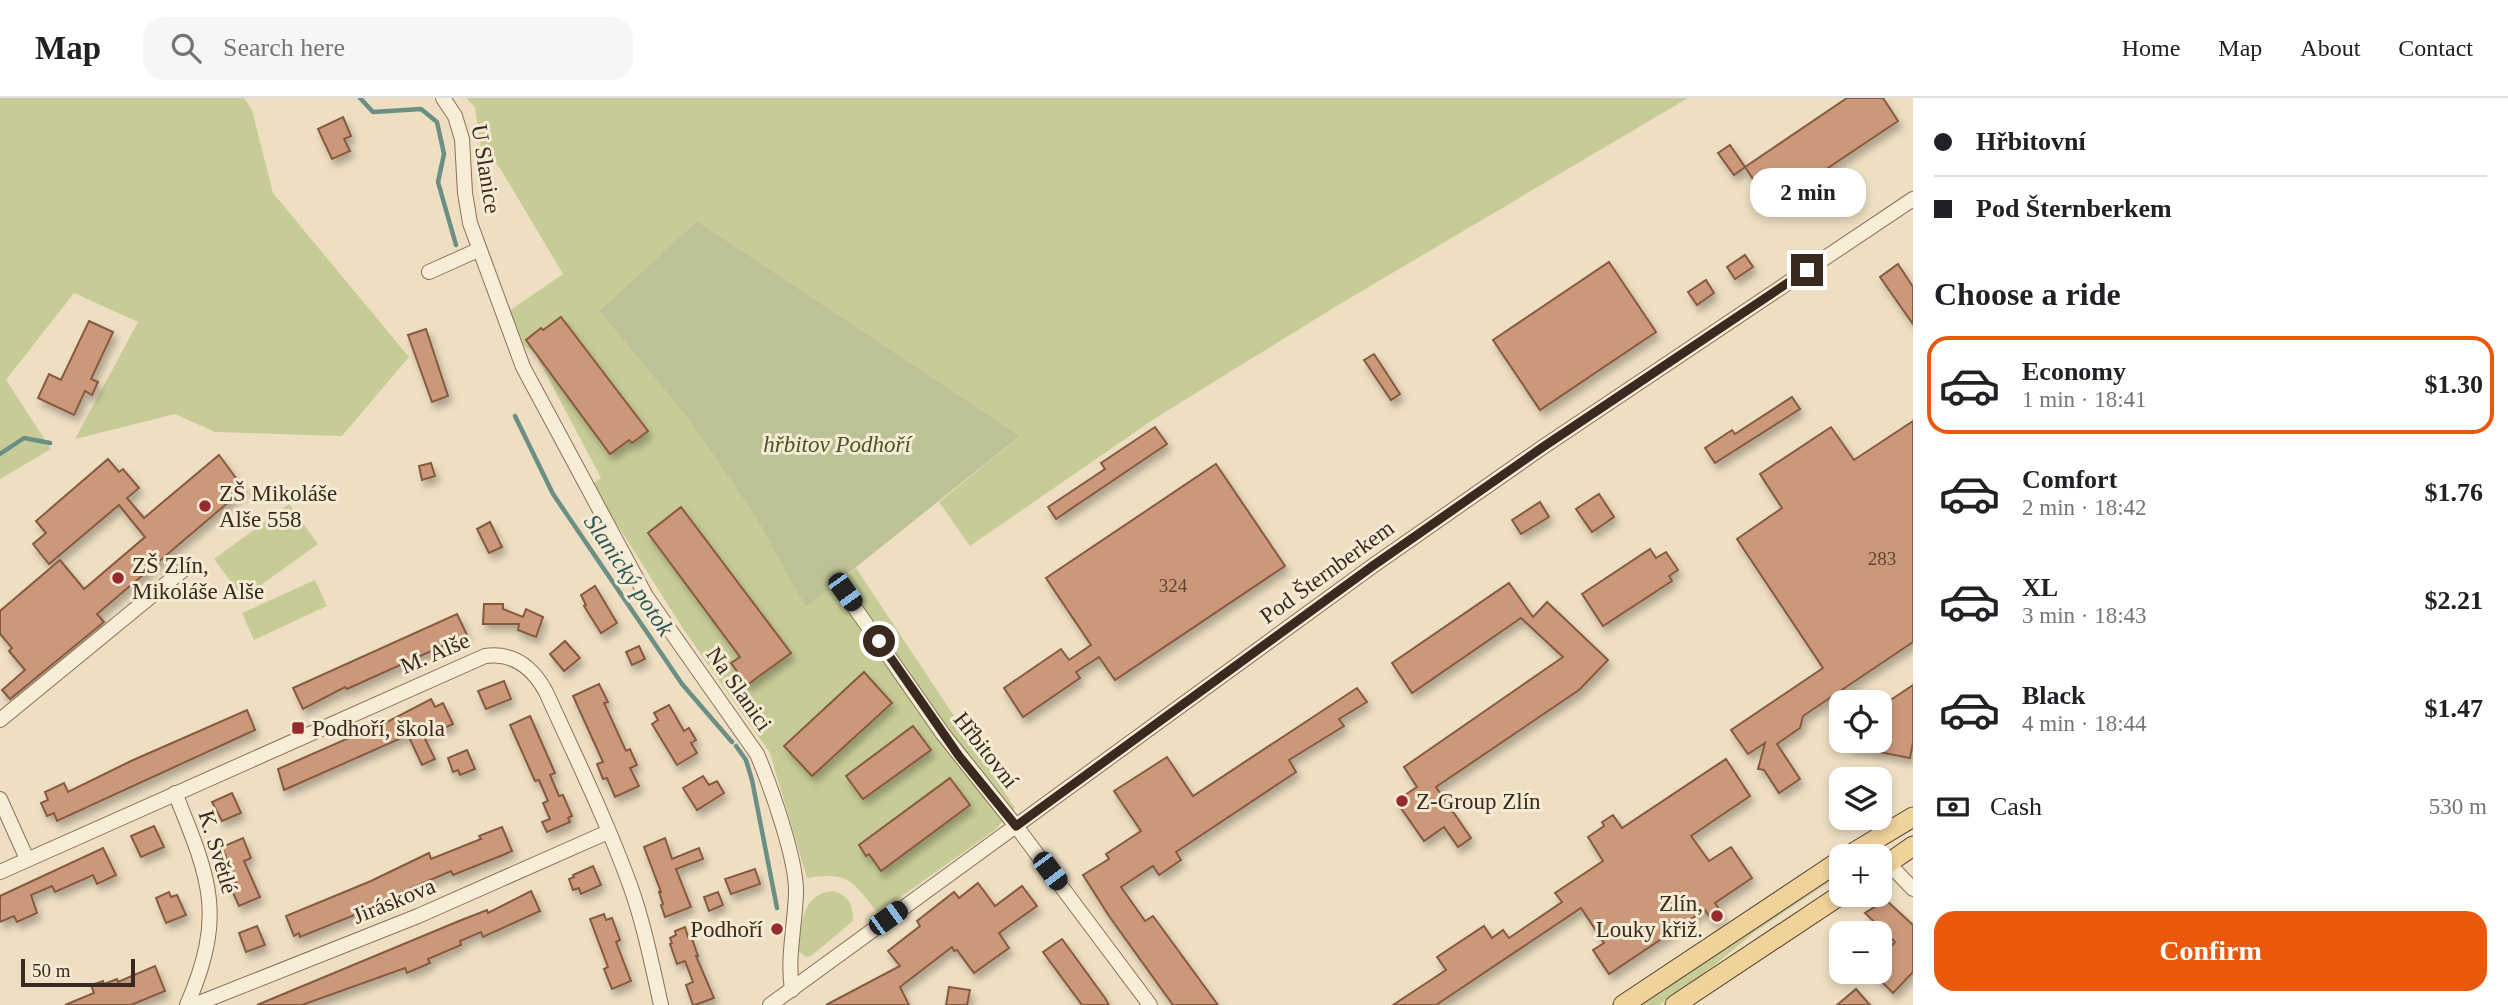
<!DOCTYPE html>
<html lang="en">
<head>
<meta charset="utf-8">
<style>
	:root { --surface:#fff; --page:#f6f6f6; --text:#202124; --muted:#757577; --line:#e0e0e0; --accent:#ea580c }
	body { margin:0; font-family:Georgia,serif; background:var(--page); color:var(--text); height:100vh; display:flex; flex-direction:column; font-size:26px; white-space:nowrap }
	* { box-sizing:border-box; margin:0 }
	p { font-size:23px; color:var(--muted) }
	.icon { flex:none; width:38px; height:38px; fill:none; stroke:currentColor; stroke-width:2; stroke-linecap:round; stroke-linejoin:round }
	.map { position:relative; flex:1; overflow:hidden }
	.details { display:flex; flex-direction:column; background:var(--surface); width:595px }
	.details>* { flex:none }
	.top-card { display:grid; align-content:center; height:154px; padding:0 21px; background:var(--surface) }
	.fabs { position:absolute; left:1829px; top:592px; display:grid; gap:14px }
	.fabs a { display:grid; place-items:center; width:63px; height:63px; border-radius:14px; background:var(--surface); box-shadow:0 4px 10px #0003; font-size:35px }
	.scale { position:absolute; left:21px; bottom:18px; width:114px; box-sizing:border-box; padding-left:7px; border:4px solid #382a1e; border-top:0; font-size:19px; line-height:24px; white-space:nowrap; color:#382a1e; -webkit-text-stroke:5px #f5ead3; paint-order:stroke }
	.end { position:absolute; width:32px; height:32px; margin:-16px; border:9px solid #382a1e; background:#fff; box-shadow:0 0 0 4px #fff }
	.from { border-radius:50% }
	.bubble { position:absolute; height:49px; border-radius:21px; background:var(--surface); box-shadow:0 4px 10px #0003; font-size:23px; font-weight:700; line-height:49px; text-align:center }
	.car { position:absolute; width:21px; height:42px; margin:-21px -10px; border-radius:9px; box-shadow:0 0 5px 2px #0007; background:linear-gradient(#222 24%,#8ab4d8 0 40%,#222 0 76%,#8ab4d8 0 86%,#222 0) }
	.top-card b { display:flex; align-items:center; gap:24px; height:66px; font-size:26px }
	.top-card b+b { border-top:2px solid var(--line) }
	.top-card i { width:18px; height:18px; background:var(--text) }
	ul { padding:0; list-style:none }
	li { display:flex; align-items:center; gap:21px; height:98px; margin:0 14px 10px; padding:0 7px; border:4px solid transparent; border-radius:21px }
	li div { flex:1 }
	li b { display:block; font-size:26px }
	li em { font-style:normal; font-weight:700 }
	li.on { border-color:var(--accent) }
	li>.icon { width:63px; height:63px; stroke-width:1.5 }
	h2 { padding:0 21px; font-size:32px; line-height:84px }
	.pay { display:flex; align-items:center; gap:18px; height:77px; padding:0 21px; font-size:26px }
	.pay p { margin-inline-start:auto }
	.cta { display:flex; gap:14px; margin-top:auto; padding:14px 21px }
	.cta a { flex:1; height:80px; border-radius:21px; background:var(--accent); color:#fff; font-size:28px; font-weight:700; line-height:80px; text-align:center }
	header { display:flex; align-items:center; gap:42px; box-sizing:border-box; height:98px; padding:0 35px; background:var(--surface); border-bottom:2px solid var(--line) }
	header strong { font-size:33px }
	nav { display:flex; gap:38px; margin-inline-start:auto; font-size:24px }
	.search { width:490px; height:63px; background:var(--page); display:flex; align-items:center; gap:18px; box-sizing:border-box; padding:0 24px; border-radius:21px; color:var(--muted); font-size:26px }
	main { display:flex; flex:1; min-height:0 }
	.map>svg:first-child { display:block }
	.green { fill:#c7cc97 }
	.cemetery { fill:#bdc196 }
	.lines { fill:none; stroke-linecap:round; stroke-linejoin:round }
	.stream { stroke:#6c8f85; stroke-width:4.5 }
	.building { fill:#cb9979; stroke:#875a40; stroke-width:2; filter:url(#shadow) }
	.minor-casing { stroke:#88715a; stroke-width:16 }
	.major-casing { stroke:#563f2e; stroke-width:21 }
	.minor { stroke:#f8edd6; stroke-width:14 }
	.major { stroke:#f0d39b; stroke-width:19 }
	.route { stroke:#382a1e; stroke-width:9 }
	.poi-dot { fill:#962b2f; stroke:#f5ead3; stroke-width:2.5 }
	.labels { text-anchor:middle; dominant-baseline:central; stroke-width:6; stroke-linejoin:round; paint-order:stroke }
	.number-label { font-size:19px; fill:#5d4635 }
	.street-label { font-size:23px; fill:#382a1e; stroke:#f5ead3 }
	.park-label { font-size:23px; font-style:italic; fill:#4a5425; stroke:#f5ead3 }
	.poi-label { font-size:23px; fill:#382a1e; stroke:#f5ead3; text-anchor:start }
	.water-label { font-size:24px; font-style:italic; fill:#2d5753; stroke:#f5ead3 }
</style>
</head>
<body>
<header>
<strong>Map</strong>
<div class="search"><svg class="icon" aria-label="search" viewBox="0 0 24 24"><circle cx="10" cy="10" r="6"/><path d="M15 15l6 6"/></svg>Search here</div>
<nav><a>Home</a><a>Map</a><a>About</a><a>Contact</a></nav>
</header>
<main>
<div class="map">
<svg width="1913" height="907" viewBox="0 0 1913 907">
	<defs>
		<filter id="shadow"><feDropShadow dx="3.5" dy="6" stdDeviation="3.5" flood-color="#0004"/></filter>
	</defs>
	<rect width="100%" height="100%" fill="#eedfc3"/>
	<g class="green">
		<polygon points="0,0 244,0 252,12 273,95 409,259 342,338 215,334 175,316 75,341 138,224 74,195 6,282 51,351 0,381"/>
		<path d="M466 0H1688L1335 209 1157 319 970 448 939 404 1020 338 697 123 599 213 690 323 756 420 806 508 856 470 1015 710 995 732 878 815C852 784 851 773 807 780L770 655 684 532 592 387 601 380 534 253 522 247 509 213 563 176 500 70 493 63 483 66 475 9Z"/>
		<polygon points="289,406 318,446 243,500 214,461"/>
		<polygon points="315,482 327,508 254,542 242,515"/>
		<polygon points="1839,774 1840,777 1756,833 1695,883 1659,907 1640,907"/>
		<path d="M833 793C849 798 853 806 853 823L811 858 806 859 797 852C802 826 801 796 833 793Z"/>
	</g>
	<polygon class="cemetery" points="697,123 1020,338 806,509 756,420 690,323 599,213"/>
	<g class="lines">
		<g class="stream">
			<polyline points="360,0 373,14 421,11 437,24 444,56 438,84 456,147"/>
			<polyline points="515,318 553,396 682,586 732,644"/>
			<polyline points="0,356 24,340 50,345"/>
			<polyline points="736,648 746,662 752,682 777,810"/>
		</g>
	</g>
	<g class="building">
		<polygon points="1847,0 1883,0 1898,23 1771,108 1745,69"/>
		<polygon points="343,19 351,38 344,41 350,53 332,61 318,31"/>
		<polygon points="1730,47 1745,69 1734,77 1718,55"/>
		<polygon points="1745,157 1753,169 1735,181 1727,169"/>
		<polygon points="1609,164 1656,234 1540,312 1493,242"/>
		<polygon points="1898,166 1913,189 1913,226 1880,179"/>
		<polygon points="1706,182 1714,195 1697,207 1688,194"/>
		<polygon points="561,219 648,333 632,345 629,342 610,356 526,242 541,230 543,232"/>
		<polygon points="89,223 113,234 91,281 98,284 92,297 85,293 74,317 38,300 49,276 61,282"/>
		<polygon points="426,231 448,298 432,304 408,237"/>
		<polygon points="1374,256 1400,296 1391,302 1364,262"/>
		<polygon points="1792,299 1800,311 1715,365 1705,350 1732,332 1735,336"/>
		<polygon points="1913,323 1913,544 1803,618 1800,630 1777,646 1800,681 1779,695 1764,672 1758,671 1765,645 1748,656 1731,632 1823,570 1737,441 1782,410 1760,376 1831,329 1854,362"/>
		<polygon points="1155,329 1167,346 1056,421 1048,409 1105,371 1101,365"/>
		<polygon points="219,357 244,391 97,516 104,524 10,601 2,592 25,572 9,553 12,550 0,536 0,513 60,462 84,491 145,439 119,407 49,466 33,446 46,435 36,423 108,361 119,374 123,371 139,390 127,400 144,420"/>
		<polygon points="431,365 435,378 422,382 419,368"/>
		<polygon points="1216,366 1285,468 1115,582 1099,559 1076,574 1080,580 1023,619 1004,590 1061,551 1069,562 1091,547 1046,480"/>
		<polygon points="1599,396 1614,419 1592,434 1576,411"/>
		<polygon points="1540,404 1549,419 1521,436 1512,422"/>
		<polygon points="681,409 791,555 747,587 731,565 740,559 648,435"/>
		<polygon points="490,424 502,449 489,455 477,431"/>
		<polygon points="1650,451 1656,460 1666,454 1678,472 1669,478 1672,483 1603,528 1582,496"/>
		<polygon points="1509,485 1533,519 1547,504 1608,562 1579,592 1436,689 1471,740 1458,749 1444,729 1424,743 1396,703 1417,689 1404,669 1563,559 1521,520 1412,595 1392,565"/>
		<polygon points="595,488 617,525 601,535 584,508 586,507 581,497"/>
		<polygon points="484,506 503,506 503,511 523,519 526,511 543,519 536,539 518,532 519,526 483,526"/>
		<polygon points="457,516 467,537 347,591 345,589 303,611 293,590"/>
		<polygon points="565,543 580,560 564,573 550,556"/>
		<polygon points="639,548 645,561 632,567 626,554"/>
		<polygon points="864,574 892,605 812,678 784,648"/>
		<polygon points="504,583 511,601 486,611 478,593"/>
		<polygon points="599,586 608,604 604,605 626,653 630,651 637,667 630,670 639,688 615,699 607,680 603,681 597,666 603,664 573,598"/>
		<polygon points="1913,587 1913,644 1910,660 1848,648 1848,642 1880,642 1880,601 1889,603"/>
		<polygon points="1357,590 1367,604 1339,621 1344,628 1289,662 1296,674 1176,754 1181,762 1159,777 1153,768 1121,789 1145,823 1153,818 1218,907 1173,907 1109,818 1083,777 1109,761 1106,756 1141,733 1114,693 1167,659 1193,698"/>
		<polygon points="431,601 435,609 443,605 453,626 424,639 435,661 422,667 408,637 284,692 278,671 369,631 370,633"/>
		<polygon points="669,607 684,633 689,630 696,642 691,645 697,655 677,667 652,626 658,622 654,615"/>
		<polygon points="247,612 255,632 57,723 54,715 47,718 41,705 48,702 45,694 64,685 68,694 131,663"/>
		<polygon points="530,618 555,675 550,677 559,698 563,697 572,718 568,720 570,724 547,734 542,724 550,721 543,705 548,703 539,682 535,683 510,627"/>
		<polygon points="913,628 931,652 863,701 846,678"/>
		<polygon points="467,652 475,671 460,677 458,672 453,674 448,660"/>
		<polygon points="1726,661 1750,698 1691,738 1709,763 1731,749 1752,780 1715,805 1723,817 1713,824 1705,812 1609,876 1593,852 1604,845 1581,810 1436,907 1393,907 1446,872 1437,859 1484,828 1492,840 1503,832 1509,840 1562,804 1555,795 1603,763 1588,739 1604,728 1602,724 1613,717 1622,730"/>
		<polygon points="703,678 709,687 717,683 724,695 697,712 683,690"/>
		<polygon points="950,680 970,707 881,773 869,756 866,758 859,747"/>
		<polygon points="232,695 241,715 222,723 212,704"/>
		<polygon points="154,728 164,749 141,759 131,738"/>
		<polygon points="502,729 512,753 503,757 453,777 451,773 400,795 402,798 300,839 299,835 294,838 286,818 371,783 429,755 431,761 481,741 479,738"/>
		<polygon points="243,740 251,760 244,763 260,799 239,808 229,786 236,784 222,749"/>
		<polygon points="665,740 672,761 699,750 703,761 676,771 691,809 665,819 661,807 663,806 659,794 661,794 644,749"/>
		<polygon points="103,750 116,777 97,786 93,777 55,794 52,788 31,797 37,815 17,824 14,818 0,824 0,798"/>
		<polygon points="593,768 601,787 581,796 579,790 573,792 569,781 574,779 573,777"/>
		<polygon points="755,771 760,786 731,796 725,781"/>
		<polygon points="978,785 995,808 1022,788 1037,808 999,835 1009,850 974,875 957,852 954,853 952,849 900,889 909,907 826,907 900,868 888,853 920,828 917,823 954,794 959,800"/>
		<polygon points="531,793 540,813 483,839 481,834 460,843 461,847 428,861 430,865 407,875 405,870 302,907 257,907 459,823 487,812 488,815"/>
		<polygon points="169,794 171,799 177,797 186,817 166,825 156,800"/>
		<polygon points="718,794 723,807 709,813 704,799"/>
		<polygon points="1886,802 1913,827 1913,874 1893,895 1871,873 1880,873 1880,860 1895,844 1865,815"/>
		<polygon points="604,816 606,822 612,820 620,842 616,844 631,883 612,891 604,871 608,869 590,821"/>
		<polygon points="257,828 265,847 246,854 239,835"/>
		<polygon points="685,829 688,839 691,838 698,858 696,858 714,900 695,907 693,907 686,887 693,884 685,863 677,866 670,846 672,845 670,840 676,837 675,833"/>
		<polygon points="1062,841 1105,900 1109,907 1082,907 1043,854"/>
		<polygon points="155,868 165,893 131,907 65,907 94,895 91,887 103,883 104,886 117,881 118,884"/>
		<polygon points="949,889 970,892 967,907 946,907"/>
		<polygon points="1856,891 1870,907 1837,907"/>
	</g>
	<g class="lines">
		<g class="minor-casing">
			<g id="minor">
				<path d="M443 0 455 18 462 41 465 95 470 125 523 269 646 498 757 656C771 689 797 762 796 795 795 828 787 859 792 892"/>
				<polyline points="429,174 478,152"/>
				<polyline points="841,490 943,636 1016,728 1150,907"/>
				<polyline points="0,622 183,472"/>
				<path d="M175 695C210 781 226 817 187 907"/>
				<polyline points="0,701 27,761"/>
				<polyline points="1888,765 1913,791"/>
				<path d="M0 774 485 558C514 554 533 570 546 594 575 658 606 721 630 787 644 826 652 867 661 907"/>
				<polyline points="194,907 418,818 608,734"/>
				<polyline points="770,907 1374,467 1543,349 1913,101"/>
			</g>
		</g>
		<g class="major-casing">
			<g id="major">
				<polyline points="1848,758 1913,719"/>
				<polyline points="1880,771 1913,748"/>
				<polyline points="1623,907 1841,762"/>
				<polyline points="1675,907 1842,796"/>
			</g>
		</g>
		<use href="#minor" class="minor"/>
		<use href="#major" class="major"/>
	</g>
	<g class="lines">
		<polyline class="route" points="879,543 959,658 1016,728 1374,467 1543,349 1807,172"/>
	</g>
	<g class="poi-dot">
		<circle cx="205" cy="408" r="7"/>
		<circle cx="118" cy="480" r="7"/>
		<rect x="291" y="623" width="14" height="14" rx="3.5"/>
		<circle cx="1402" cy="703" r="7"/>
		<circle cx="1717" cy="818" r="7"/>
		<circle cx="777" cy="831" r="7"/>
	</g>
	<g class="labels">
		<g class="number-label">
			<text x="1882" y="460">283</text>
			<text x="1173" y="487">324</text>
		</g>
		<g class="street-label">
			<text transform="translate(486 71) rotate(81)">U Slanice</text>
			<text transform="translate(1327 474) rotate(-36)">Pod Šternberkem</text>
			<text transform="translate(435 555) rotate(-23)">M. Alše</text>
			<text transform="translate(739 591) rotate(55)">Na Slanici</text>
			<text transform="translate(986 652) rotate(52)">Hřbitovní</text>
			<text transform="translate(218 754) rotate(73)">K. Světlé</text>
			<text transform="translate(394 803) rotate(-22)">Jiráskova</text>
		</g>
		<g class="park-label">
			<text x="837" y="346">hřbitov Podhoří</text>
		</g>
		<g class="poi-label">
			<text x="219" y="395">ZŠ Mikoláše<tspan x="219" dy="26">Alše 558</tspan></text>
			<text x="132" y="467">ZŠ Zlín,<tspan x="132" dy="26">Mikoláše Alše</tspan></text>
			<text x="312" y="630">Podhoří, škola</text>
			<text x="1416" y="703">Z-Group Zlín</text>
			<text x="1703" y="805" text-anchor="end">Zlín,<tspan x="1703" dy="26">Louky křiž.</tspan></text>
			<text x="763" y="831" text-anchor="end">Podhoří</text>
		</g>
		<g class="water-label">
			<text transform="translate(629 477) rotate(56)">Slanický potok</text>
		</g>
	</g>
</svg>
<div class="fabs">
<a><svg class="icon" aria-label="locate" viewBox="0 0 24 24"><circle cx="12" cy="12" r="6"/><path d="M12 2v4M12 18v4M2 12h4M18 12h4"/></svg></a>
<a><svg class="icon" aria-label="layers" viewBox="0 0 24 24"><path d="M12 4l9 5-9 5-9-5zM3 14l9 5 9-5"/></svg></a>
<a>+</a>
<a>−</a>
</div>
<div class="scale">50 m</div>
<i class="end from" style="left:879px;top:543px"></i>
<i class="end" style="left:1807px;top:172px"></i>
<div class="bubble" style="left:1750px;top:70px;width:116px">2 min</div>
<i class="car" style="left:845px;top:494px;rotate:144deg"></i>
<i class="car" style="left:1050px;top:773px;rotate:143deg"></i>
<i class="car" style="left:888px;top:820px;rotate:54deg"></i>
</div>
<section class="details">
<div class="top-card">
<b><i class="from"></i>Hřbitovní</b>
<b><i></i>Pod Šternberkem</b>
</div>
<h2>Choose a ride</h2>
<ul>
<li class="on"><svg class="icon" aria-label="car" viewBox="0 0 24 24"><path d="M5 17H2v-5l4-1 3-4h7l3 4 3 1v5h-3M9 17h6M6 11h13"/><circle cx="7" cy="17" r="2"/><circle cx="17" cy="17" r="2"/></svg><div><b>Economy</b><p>1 min · 18:41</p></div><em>$1.30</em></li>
<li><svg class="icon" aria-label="car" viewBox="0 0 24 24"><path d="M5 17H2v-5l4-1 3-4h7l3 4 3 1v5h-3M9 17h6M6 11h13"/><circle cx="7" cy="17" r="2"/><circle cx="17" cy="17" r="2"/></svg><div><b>Comfort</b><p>2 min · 18:42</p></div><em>$1.76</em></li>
<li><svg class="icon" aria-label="car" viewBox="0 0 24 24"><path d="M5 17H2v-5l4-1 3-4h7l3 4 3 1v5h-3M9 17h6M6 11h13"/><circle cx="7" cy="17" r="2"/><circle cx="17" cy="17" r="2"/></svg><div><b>XL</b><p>3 min · 18:43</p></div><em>$2.21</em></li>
<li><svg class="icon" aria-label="car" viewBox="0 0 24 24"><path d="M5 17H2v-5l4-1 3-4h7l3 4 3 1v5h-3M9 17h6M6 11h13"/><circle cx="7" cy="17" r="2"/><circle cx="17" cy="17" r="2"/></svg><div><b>Black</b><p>4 min · 18:44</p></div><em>$1.47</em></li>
</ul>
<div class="pay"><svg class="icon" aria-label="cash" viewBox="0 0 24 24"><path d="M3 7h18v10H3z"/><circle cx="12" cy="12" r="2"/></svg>Cash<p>530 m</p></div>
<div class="cta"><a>Confirm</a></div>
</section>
</main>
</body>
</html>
